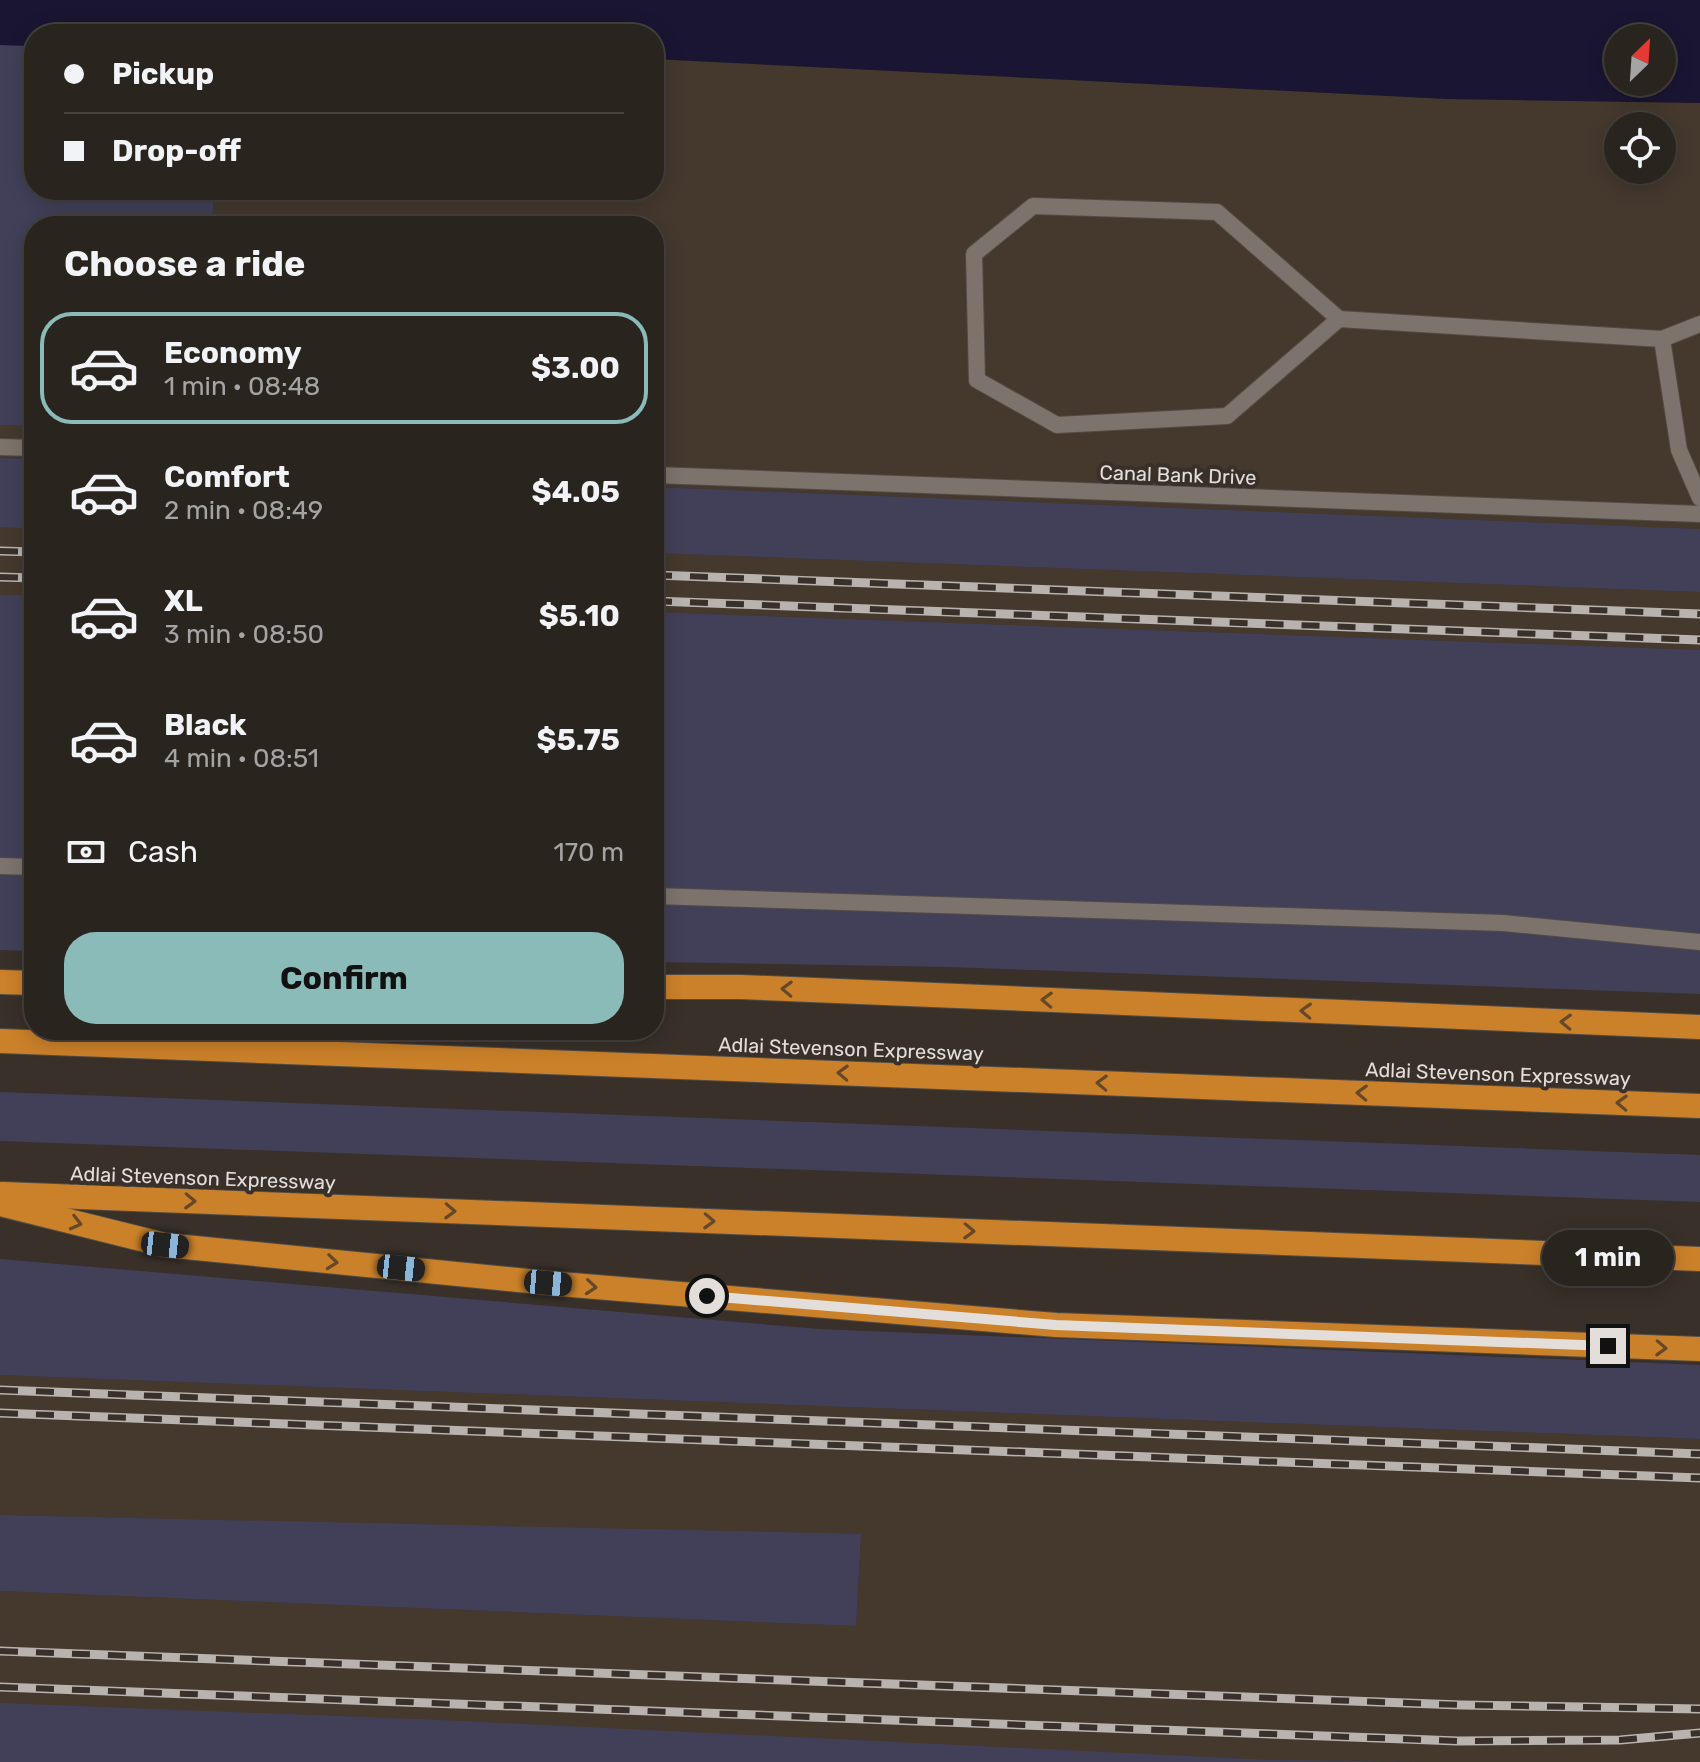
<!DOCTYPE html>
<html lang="en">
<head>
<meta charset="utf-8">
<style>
	:root { --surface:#2a241f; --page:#322c28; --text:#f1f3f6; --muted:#a5a4a4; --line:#46413d; --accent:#8bbbb9 }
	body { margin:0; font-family:Rubik,sans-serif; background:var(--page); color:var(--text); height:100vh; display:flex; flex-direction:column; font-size:30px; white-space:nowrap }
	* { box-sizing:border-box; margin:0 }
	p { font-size:26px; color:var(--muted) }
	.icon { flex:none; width:44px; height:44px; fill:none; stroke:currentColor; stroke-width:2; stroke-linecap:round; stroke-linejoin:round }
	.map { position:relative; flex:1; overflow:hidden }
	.drawer { position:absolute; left:24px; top:216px; width:640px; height:824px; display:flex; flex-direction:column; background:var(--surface); border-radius:32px; box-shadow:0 4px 20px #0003,0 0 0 2px var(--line) }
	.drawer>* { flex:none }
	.top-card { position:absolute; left:24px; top:24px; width:640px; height:176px; border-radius:32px; box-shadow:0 4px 20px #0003,0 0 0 2px var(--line); display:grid; align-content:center; height:176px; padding:0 40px; background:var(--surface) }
	.needle { width:52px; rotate:25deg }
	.controls { position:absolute; left:1604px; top:24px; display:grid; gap:16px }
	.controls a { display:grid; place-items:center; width:72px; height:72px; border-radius:50%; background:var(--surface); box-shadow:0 4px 20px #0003,0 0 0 2px var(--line); font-size:40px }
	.end { position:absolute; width:36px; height:36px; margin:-18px; border:10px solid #e3deda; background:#111; box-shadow:0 0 0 4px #111 }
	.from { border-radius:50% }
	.bubble { position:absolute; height:56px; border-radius:28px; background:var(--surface); box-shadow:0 4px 20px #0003,0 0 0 2px var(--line); font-size:26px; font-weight:700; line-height:56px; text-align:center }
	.car { position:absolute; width:24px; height:48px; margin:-24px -12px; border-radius:10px; box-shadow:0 0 6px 2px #0007; background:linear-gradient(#222 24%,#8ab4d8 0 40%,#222 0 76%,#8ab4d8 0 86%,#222 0) }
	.top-card b { display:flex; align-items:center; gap:28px; height:76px; font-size:30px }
	.top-card b+b { border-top:2px solid var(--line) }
	.top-card i { width:20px; height:20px; background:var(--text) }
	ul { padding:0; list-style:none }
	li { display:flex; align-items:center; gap:24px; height:112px; margin:0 16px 12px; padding:0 24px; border:4px solid transparent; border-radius:32px }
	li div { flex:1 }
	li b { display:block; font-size:30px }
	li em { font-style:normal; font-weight:700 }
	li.current { border-color:var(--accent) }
	li>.icon { width:72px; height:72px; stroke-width:1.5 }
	h2 { padding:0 40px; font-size:36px; line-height:96px }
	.pay { display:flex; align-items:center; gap:20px; height:88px; padding:0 40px; font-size:30px }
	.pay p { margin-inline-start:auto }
	.cta { display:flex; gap:16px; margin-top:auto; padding:16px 40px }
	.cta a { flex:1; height:92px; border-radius:32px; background:var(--accent); color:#111; font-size:32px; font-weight:700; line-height:92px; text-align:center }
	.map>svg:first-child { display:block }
	.built { fill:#45392e; fill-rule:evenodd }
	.green { fill:#424059 }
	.water { fill:#1a1532; fill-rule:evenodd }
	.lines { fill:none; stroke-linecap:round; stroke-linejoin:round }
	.lane-casing { stroke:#524b46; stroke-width:18 }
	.highway-casing { stroke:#524b46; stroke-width:26 }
	.lane { stroke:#7c746c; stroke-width:16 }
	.highway { stroke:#cb8129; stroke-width:24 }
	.rail-casing { stroke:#b8b3ae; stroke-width:9 }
	.rail { stroke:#383029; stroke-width:6; stroke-dasharray:18; stroke-linecap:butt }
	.oneway { stroke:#644829 }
	.route { stroke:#e3deda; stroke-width:10 }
	.labels { text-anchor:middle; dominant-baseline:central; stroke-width:8; stroke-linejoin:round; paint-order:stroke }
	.street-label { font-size:20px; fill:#e3deda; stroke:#383029 }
</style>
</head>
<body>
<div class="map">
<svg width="1700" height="1762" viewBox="0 0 1700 1762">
	<rect width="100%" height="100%" fill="#383029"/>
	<g class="built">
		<path d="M654 59 1448 99 1700 103V529L654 487V226H212L214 190H654ZM1618 126H1662V170H1618Z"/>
		<polygon points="0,425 34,426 34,459 0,458"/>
		<polygon points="0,527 34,529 34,595 0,595"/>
		<polygon points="654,553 1700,592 1700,650 654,612"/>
		<polygon points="0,1375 1700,1439 1700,1762 0,1762 0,1591 856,1626 861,1535 0,1515"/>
	</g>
	<g class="green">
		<polygon points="0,45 34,46 34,190 214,190 212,226 34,226 34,426 0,425"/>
		<polygon points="0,458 34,459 34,529 0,527"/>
		<polygon points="654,487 1700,529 1700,592 654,553"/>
		<polygon points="0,595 34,595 34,951 0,950"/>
		<polygon points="654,612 1700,650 1700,994 950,967 654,962"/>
		<polygon points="0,1092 1700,1155 1700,1202 0,1141"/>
		<polygon points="0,1259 819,1329 1700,1365 1700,1439 0,1375"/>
		<polygon points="0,1515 861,1534 856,1626 0,1591"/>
		<polygon points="0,1703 439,1720 1269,1760 1423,1762 0,1762"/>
	</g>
	<path class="water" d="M0 0H1700V103L1448 99 654 59V34H34V46L0 45ZM1618 38H1662V82H1618Z"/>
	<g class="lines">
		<g class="lane-casing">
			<g id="lane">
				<polyline points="1339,319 1227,416 1057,425 977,380 974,254 1033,206 1217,212 1339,319 1662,339 1679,450 1700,498"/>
				<polyline points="1662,339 1700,324"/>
				<polyline points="0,447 34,448"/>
				<polyline points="654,475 1700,514"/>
				<polyline points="0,866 34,867"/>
				<polyline points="654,896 1503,923 1700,942"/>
			</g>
		</g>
		<g class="highway-casing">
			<g id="highway">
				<polyline points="0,982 34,983"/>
				<polyline points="654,987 741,987 1700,1027"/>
				<polyline points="0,1041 1700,1106"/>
				<polyline points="2,1194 1700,1259"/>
				<polyline points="0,1204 165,1245 548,1283 1056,1325 1700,1349"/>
			</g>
		</g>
		<use href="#lane" class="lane"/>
		<use href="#highway" class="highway"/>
		<g class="rail-casing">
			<g id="rail">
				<polyline points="0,551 34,552"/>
				<polyline points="654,575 1700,614"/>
				<polyline points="0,577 34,578"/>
				<polyline points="654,601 1700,640"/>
				<polyline points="0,1390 1700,1454"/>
				<polyline points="0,1413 1700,1478"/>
				<polyline points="0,1651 1461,1705 1700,1709"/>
				<polyline points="0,1687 1458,1741 1620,1740 1700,1733"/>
			</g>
		</g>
		<use href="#rail" class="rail"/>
	</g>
	<defs><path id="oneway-chevron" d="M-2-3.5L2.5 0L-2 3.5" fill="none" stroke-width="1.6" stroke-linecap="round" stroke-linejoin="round" transform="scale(2)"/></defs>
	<g class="oneway">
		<use href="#oneway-chevron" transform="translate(787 989) rotate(-178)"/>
		<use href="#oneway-chevron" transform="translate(1047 1000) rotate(-178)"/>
		<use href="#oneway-chevron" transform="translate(1306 1011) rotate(-178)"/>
		<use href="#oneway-chevron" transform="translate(1566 1022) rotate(-178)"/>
		<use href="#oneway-chevron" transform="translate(843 1073) rotate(-178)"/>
		<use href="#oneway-chevron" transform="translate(1102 1083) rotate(-178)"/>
		<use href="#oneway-chevron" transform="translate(1362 1093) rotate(-178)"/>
		<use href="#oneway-chevron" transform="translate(1622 1103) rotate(-178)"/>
		<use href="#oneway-chevron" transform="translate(190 1201) rotate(2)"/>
		<use href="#oneway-chevron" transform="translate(450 1211) rotate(2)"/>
		<use href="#oneway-chevron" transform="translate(709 1221) rotate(2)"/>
		<use href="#oneway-chevron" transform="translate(76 1223) rotate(14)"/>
		<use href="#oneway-chevron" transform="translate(969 1231) rotate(2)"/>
		<use href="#oneway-chevron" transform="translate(332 1262) rotate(6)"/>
		<use href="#oneway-chevron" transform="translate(591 1287) rotate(5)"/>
		<use href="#oneway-chevron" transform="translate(1661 1348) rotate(2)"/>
	</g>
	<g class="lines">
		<polyline class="route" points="707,1296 1056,1325 1608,1346"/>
	</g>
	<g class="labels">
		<g class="street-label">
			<text transform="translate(1178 475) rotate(2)">Canal Bank Drive</text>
			<text transform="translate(851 1049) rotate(2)">Adlai Stevenson Expressway</text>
			<text transform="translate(1498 1074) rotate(2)">Adlai Stevenson Expressway</text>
			<text transform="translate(203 1178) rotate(2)">Adlai Stevenson Expressway</text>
		</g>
	</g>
</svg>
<div class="controls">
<a><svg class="needle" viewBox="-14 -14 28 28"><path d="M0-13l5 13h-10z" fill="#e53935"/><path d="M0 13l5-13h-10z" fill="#a5a4a4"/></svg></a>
<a><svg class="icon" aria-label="locate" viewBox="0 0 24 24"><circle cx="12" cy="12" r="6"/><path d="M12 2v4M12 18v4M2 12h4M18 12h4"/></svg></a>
</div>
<i class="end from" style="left:707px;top:1296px"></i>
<i class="end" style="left:1608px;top:1346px"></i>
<div class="bubble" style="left:1542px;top:1230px;width:132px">1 min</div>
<i class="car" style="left:165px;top:1245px;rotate:96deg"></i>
<i class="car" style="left:401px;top:1268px;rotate:96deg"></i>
<i class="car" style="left:548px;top:1283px;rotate:95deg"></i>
<div class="top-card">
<b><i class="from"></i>Pickup</b>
<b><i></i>Drop-off</b>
</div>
<section class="drawer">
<h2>Choose a ride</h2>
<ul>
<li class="current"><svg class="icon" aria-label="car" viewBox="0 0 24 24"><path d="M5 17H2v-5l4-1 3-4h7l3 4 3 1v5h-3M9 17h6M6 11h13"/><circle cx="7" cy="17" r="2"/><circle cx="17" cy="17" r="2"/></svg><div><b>Economy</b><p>1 min · 08:48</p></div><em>$3.00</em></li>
<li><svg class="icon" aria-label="car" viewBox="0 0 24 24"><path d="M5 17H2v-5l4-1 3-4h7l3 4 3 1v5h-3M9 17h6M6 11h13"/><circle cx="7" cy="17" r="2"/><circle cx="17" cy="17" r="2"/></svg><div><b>Comfort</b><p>2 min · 08:49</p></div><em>$4.05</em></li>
<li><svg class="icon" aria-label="car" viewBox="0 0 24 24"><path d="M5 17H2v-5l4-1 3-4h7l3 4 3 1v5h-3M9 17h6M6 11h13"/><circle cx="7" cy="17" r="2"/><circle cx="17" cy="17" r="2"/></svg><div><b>XL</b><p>3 min · 08:50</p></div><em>$5.10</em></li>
<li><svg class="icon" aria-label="car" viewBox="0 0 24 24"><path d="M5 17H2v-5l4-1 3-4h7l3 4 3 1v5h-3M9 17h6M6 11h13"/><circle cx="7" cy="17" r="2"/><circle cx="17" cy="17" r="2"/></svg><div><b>Black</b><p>4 min · 08:51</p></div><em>$5.75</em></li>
</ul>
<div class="pay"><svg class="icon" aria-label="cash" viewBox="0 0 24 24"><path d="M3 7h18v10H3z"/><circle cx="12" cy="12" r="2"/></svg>Cash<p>170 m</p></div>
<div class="cta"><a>Confirm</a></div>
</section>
</div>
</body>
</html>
